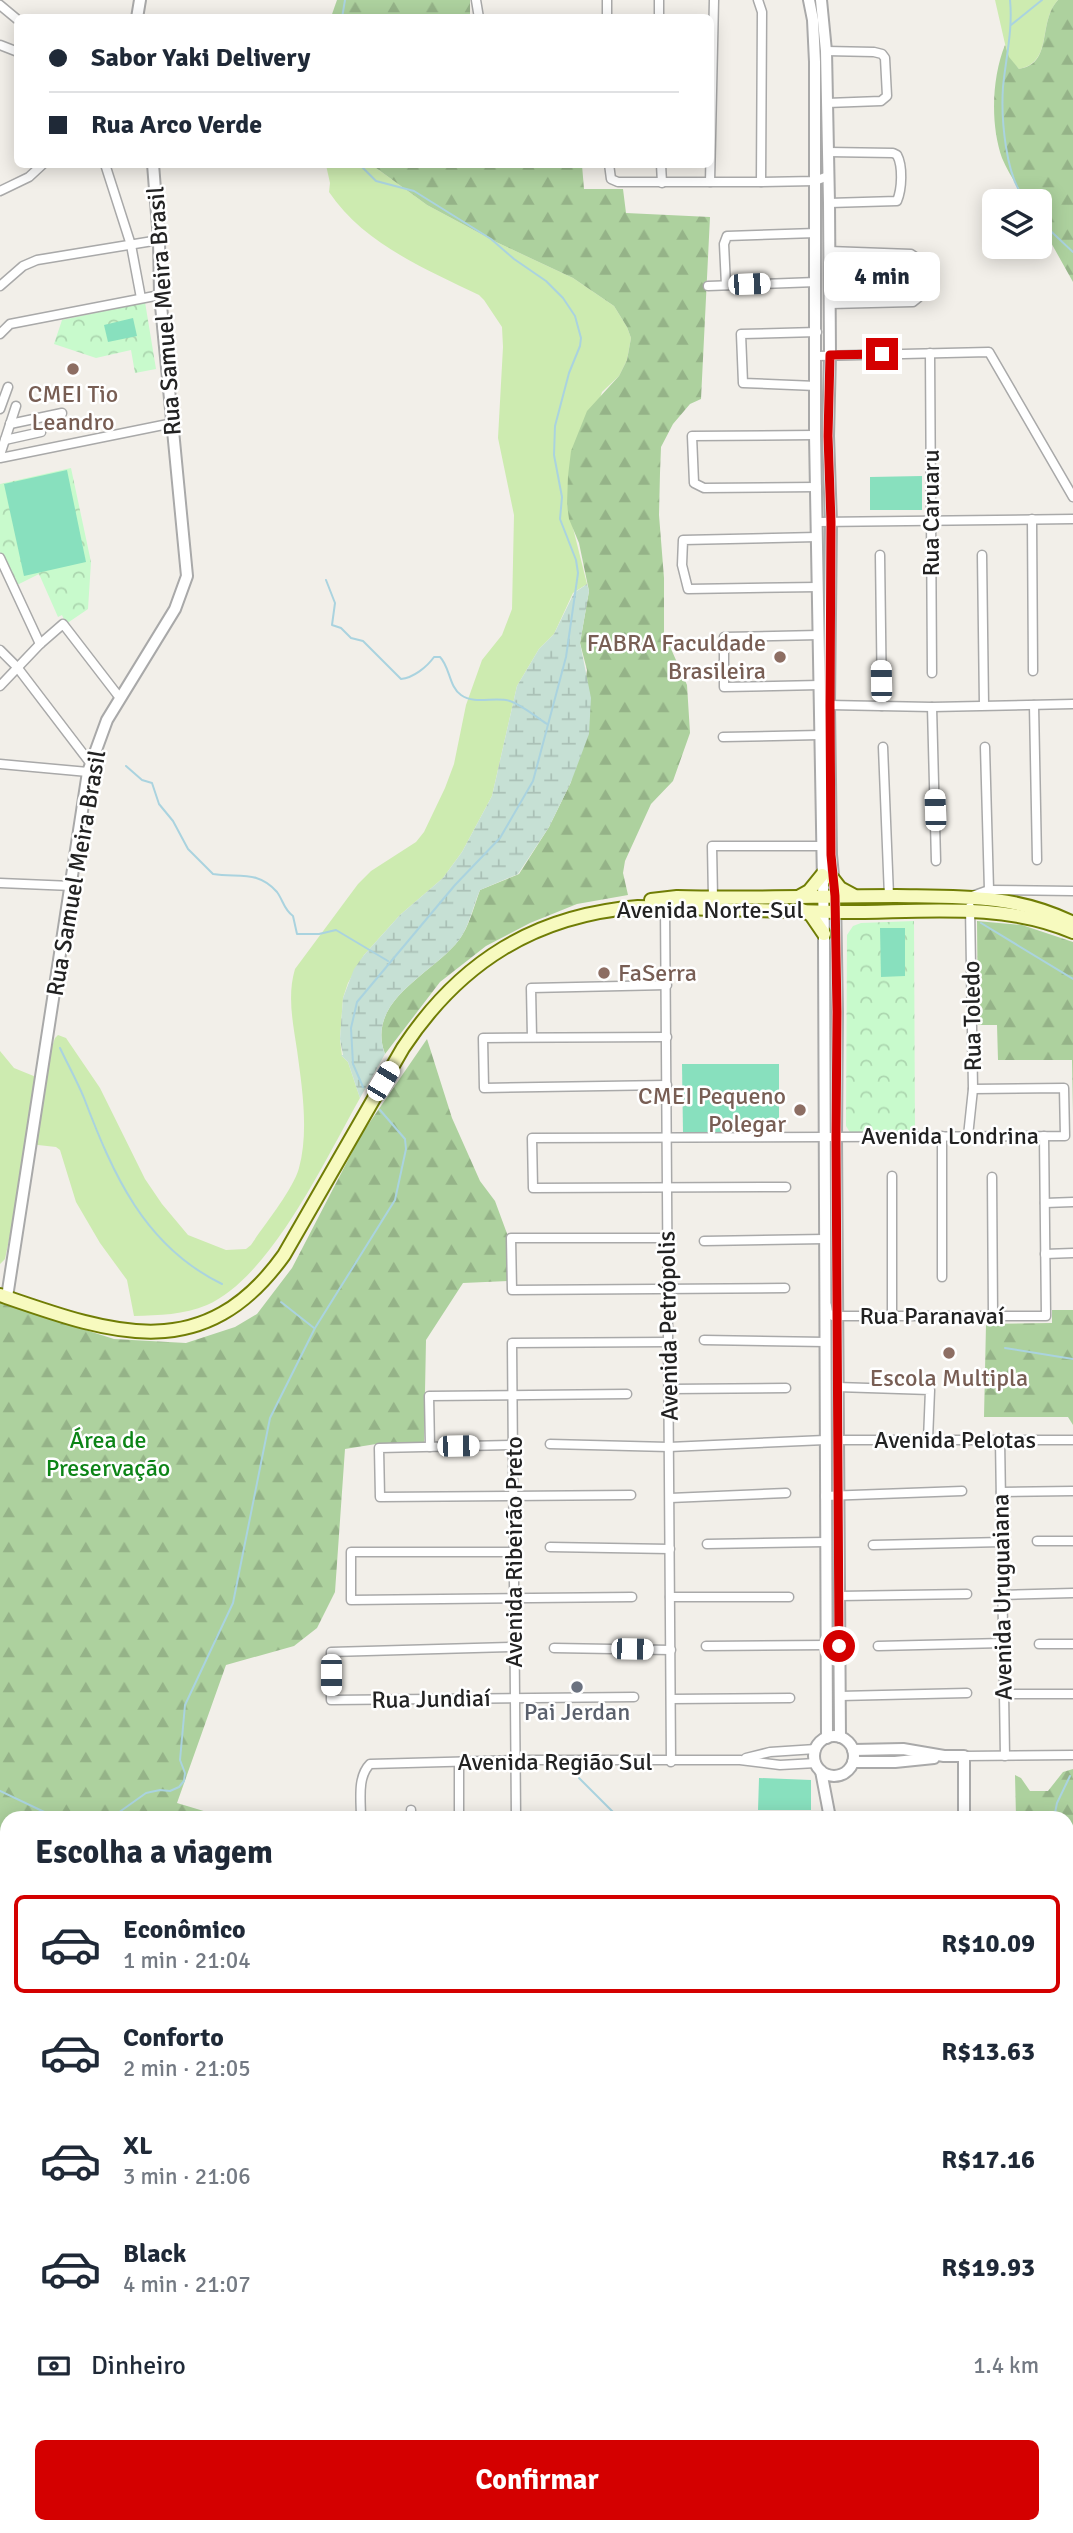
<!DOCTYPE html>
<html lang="pt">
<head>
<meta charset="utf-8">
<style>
	:root { --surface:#fff; --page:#f6f6f7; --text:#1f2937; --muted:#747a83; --line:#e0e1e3; --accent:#d40000 }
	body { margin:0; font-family:Signika,sans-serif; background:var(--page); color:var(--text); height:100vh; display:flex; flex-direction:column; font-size:26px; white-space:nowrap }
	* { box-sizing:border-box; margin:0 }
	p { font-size:23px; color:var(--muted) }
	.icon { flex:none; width:38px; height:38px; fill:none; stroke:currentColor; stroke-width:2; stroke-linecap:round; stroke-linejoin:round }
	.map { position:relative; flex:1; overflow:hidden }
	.sheet { position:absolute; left:0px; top:1811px; width:1074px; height:723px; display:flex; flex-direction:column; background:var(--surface); border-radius:21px 21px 0 0; box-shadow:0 4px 18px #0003 }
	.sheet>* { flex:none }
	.hud { position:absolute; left:14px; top:14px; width:700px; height:154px; border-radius:10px; box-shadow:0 4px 18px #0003; display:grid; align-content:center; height:154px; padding:0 35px; background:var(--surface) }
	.buttons { position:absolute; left:982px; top:189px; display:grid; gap:14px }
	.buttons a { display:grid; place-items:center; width:70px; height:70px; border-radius:10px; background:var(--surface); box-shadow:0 4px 18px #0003; font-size:35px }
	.end { position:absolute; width:32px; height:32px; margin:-16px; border:9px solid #d40000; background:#fff; box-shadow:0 0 0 4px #fff }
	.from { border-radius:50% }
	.bubble { position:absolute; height:49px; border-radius:10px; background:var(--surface); box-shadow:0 4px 18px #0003; font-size:23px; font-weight:700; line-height:49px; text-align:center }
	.car { position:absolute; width:21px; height:42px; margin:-21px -10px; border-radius:9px; box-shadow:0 0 5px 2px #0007; background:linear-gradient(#fff 24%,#345 0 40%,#fff 0 76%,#345 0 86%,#fff 0) }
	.hud b { display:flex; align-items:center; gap:24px; height:66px; font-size:26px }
	.hud b+b { border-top:2px solid var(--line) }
	.hud i { width:18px; height:18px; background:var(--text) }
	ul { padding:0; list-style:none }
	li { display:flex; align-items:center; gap:21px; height:98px; margin:0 14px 10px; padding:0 21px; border:4px solid transparent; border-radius:10px }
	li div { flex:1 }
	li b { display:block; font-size:26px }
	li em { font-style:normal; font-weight:700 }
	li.selected { border-color:var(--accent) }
	li>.icon { width:63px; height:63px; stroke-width:1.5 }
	h2 { padding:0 35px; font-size:32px; line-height:84px }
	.pay { display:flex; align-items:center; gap:18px; height:77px; padding:0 35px; font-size:26px }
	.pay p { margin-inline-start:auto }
	.button { display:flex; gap:14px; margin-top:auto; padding:14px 35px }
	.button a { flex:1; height:80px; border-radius:10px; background:var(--accent); color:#fff; font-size:28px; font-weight:700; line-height:80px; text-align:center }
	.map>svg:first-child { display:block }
	.grass { fill:#cdebb0 }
	.forest { fill:url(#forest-firs) }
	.wetland { fill:url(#wetland-marsh) }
	.park { fill:url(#park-crowns) }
	.pitch { fill:#88e0be }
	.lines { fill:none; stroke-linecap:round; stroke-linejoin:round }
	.stream { stroke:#aad3df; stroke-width:2 }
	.minor-casing { stroke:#a9a9a9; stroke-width:11 }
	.tertiary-casing { stroke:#a9a9a9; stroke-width:14 }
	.secondary-casing { stroke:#707d05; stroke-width:16 }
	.minor { stroke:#fff; stroke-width:8 }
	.tertiary { stroke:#fff; stroke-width:10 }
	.secondary { stroke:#f7fabf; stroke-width:12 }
	.route { stroke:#d40000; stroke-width:9 }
	.education-dot { fill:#8d6e63; stroke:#fff; stroke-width:2.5 }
	.worship-dot { fill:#6b7280; stroke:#fff; stroke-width:2.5 }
	.labels { text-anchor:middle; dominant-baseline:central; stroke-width:5; stroke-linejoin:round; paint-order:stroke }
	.street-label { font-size:24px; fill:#222; stroke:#fff }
	.education-label { font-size:24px; fill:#785e54; stroke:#fff }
	.park-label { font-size:24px; fill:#0c8416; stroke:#fff }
	.worship-label { font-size:24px; fill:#5b616d; stroke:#fff }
</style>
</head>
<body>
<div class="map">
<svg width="1073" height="2533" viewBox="0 0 1073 2533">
	<defs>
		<pattern id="forest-firs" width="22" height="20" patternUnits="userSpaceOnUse" patternTransform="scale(1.75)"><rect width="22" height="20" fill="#add19e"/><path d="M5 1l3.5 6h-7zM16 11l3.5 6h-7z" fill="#95b388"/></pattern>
		<pattern id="wetland-marsh" width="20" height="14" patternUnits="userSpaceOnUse" patternTransform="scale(1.75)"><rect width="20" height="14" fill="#c6e0d4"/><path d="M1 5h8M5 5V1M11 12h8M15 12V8" fill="none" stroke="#aac0b6"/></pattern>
		<pattern id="park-crowns" width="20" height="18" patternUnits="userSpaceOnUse" patternTransform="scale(1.75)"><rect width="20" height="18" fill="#c8facc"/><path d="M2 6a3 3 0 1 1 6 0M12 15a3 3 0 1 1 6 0" fill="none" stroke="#acd6af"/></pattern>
	</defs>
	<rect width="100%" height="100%" fill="#f2efe9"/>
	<g class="grass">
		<path d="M995 0H1058C1037 23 1054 62 1019 69L1008 57Z"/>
		<path d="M326 165H372L427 205 496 242 573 278 614 306 627 327 631 338 627 360 619 376 602 392 567 504 587 584 573 593 554 634 539 649 517 686 492 796 462 852 443 878 400 915 364 955 348 983 343 998 340 1039 342 1056 348 1062 360 1098C326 1158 271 1277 207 1305 184 1315 159 1315 134 1316L127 1280 100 1243 76 1202 60 1150 56 1147 29 1144 5 1259 0 1264V1051L14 1068 41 1079 55 1038 58 1035 66 1038 100 1088 145 1179 162 1204 188 1235 226 1250 246 1249 251 1245C264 1225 293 1190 299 1168 309 1131 302 1087 297 1050 293 1023 287 996 295 969L358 884 371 871 416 842 424 832 445 788 454 764 466 705 482 660 502 635 512 609 514 515 498 438 503 347 502 327 484 300 479 295C425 269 363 243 329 192L330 183Z"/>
		<polygon points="397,2527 577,2527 576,2533 397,2533"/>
	</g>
	<g class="forest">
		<polygon points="337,0 470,0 470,17 331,17"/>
		<path d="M1058 0H1073V282L1040 223V201H1027C1019 188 1008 173 1002 158 990 124 992 77 1005 45L1009 57 1019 69C1054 63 1037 23 1058 0Z"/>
		<path d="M372 165H582L584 189H623L626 213 710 217 701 399 690 404 673 424 661 447 660 473 659 515 664 578V633L687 685 690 733 673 781 651 804 625 861 623 873 628 895 577 904 530 923 486 946 440 982 385 1054C365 1000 433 974 459 940 469 927 474 906 480 890L519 874 549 827 571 782 587 670 580 643 589 591 579 543 569 519 567 504 568 476 571 451 587 411 619 376 627 360 631 338 627 327 614 306 573 278 496 242 427 205Z"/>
		<polygon points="977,921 1022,925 1073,942 1073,1115 1072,1060 998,1060 997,1025 978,1025"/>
		<polygon points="427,1039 452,1118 480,1181 495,1201 509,1239 508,1281 463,1283 426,1340 424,1443 376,1444 345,1449 335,1592 317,1628 294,1646 226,1665 177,1803 227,1818 7,1818 7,2257 0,2257 0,1303 114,1339 186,1343 235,1327 257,1314 292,1268 361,1135"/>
		<polygon points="1052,1310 1073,1310 1073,1425 1068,1417 984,1417 986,1324 1052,1323"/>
		<polygon points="1073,1769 1073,2392 1068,2391 1068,1818 969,1818 1016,1817 1015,1775 1021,1778 1030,1791 1048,1791 1063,1772"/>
		<polygon points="0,2405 7,2406 7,2527 243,2527 242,2533 0,2533"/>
		<polygon points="577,2527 849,2527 847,2533 576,2533"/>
	</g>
	<g class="wetland">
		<path d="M587 584 589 591 580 643 591 698 589 734 571 782 549 827 518 874 480 890C473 906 469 927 459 940 433 974 365 1000 385 1054L360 1098 348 1062 341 1055H343L340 1039 343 998 354 969 364 955 400 915 443 878 462 852 492 796 517 686 539 649 554 634 574 593Z"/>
		<polygon points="849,2527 1050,2527 1051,2533 847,2533"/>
	</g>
	<g class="park">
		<polygon points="145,302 156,369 135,373 131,350 96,358 54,344 62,320"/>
		<polygon points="71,468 91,562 88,609 66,624 62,615 58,617 39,574 17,585 0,552 0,484"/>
		<polygon points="914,921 915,1135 851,1134 846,1126 847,935 853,926 861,923"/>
	</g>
	<g class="pitch">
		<polygon points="133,318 137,336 108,342 104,325"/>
		<polygon points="67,470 86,562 24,576 4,484"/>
		<polygon points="922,476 922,510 870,510 870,477"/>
		<polygon points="880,928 905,928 905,976 881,977"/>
		<polygon points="682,1064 779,1064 779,1133 683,1133"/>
		<polygon points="759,1778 811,1780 811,1810 758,1810"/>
	</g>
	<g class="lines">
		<g class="stream">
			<path d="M1010 0C1013 29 1006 57 1003 87 1001 116 1005 180 1027 201"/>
			<polyline points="342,18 345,0"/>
			<polyline points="1011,25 1042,0"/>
			<polyline points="359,164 376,181 414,191 491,239 514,259 546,281 563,298 575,316 581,338 580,346 569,373 555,426 554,455 562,497 560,519 576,560 578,573 566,657 533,781 500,838 455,885 357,1002 351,1028 353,1064 363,1087"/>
			<polyline points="1040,221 1073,252"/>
			<path d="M326 580 335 603 332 625 341 628 351 638 363 641 401 679C413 678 427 667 434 657H440C450 667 449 687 461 695 475 705 495 696 510 701 522 705 536 717 547 724"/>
			<path d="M126 766 142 780 152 783 159 804 173 821 188 849 213 874C239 878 258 870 277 892 283 900 284 910 293 916L297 934H319L336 930 388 961"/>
			<polyline points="981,923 1073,979"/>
			<path d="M60 1048C68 1065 77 1081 84 1098 113 1174 144 1246 222 1284"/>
			<polyline points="281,1302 314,1328"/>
			<polyline points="1005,1348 1073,1359"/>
			<polyline points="579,1778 619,1818"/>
			<polyline points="0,1791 57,1818"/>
			<polyline points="111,1818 146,1793 160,1790 170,1791 179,1787 184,1781 185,1773 180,1760 185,1705 233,1603 270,1418 315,1328 395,1200 406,1149 405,1139 380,1110"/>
			<polyline points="1054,1818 1057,1803 1070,1776"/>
			<polyline points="1068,1955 1073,1962"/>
			<polyline points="0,2166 7,2162"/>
			<polyline points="0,2439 7,2444"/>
			<polyline points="186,2527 189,2533"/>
			<polyline points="767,2527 782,2533"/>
			<polyline points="893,2527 895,2533"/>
			<polyline points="86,2533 88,2527"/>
			<polyline points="553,2533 565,2527"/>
		</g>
		<g class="minor-casing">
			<g id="minor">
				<polyline points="476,0 479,18"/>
				<polyline points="659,0 659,18"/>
				<polyline points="758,0 762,12 761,182"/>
				<polyline points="0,5 18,20"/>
				<polyline points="607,18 607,0"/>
				<polyline points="0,45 18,52"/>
				<polyline points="826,51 874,52 882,54 885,58 887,96 881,101 827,103"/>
				<path d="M828 152 893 153 897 155C903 166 902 189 897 201L829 203"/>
				<polyline points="105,164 131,245 141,298"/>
				<polyline points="609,164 611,179 618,182 761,182 815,181 828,176"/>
				<polyline points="661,164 662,183"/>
				<polyline points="710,182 714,0"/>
				<polyline points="0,191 29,177 43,164"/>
				<polyline points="829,251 911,254 917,258 920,276 918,298 913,302 830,304"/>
				<polyline points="726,285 724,244 727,236 816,233"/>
				<polyline points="0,286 23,266 37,260 159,240"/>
				<polyline points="708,286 816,282"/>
				<polyline points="0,334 10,324 160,295"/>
				<polyline points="930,353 932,673"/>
				<polyline points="817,356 989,352 1073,497"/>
				<polyline points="816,386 743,383 741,334 817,332"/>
				<polyline points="0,409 8,387"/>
				<polyline points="10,424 62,413"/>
				<polyline points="815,435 692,436 694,483 704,488 817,487"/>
				<polyline points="5,440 41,432"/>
				<polyline points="0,455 16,406"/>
				<polyline points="0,458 173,423"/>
				<polyline points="1032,519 1033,671"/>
				<polyline points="818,522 1073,519"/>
				<polyline points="817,537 683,540 682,565 688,589 818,587"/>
				<polyline points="880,555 882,706"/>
				<polyline points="982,555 984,705"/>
				<polyline points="0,558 40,644"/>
				<polyline points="819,635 724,637 724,687 820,685"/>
				<polyline points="0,650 17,667 91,764"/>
				<polyline points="0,686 40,644 63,624 120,698"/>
				<polyline points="829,705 932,707 1073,704"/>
				<polyline points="1034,705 1037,860"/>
				<polyline points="932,707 936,861"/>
				<polyline points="723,737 820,735"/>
				<polyline points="883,747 889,896"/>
				<polyline points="985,747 989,890"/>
				<polyline points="0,764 88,772"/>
				<polyline points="0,883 72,886"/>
				<polyline points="972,896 989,890 1073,891"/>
				<polyline points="713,898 712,846 821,846"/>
				<polyline points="665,904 671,1762"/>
				<polyline points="532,1037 531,988 667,985"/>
				<polyline points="667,1085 484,1088 483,1038 667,1037"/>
				<polyline points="968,1136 973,1089 970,907"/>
				<polyline points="892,1176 892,1316"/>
				<polyline points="992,1177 993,1316"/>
				<polyline points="786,1187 533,1188 532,1138 1065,1136 1064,1088 973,1089"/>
				<polyline points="1045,1203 1073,1202"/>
				<polyline points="667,1238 511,1238 512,1290 785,1288"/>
				<polyline points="704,1241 825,1239"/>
				<polyline points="1045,1254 1073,1253"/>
				<polyline points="942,1277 942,1136"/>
				<polyline points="827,1306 828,1313 833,1316 1046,1316 1044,1136"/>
				<polyline points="704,1340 826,1342"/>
				<polyline points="837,1387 930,1390 928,1440"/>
				<polyline points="669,1389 786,1388"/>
				<polyline points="1000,1439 1005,1756"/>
				<polyline points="838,1440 1073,1440"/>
				<polyline points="550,1444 669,1447 825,1440"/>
				<polyline points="513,1445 379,1448 380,1497 631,1495"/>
				<polyline points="430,1447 429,1396 627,1394"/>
				<polyline points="1001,1492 1073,1491"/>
				<polyline points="825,1496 962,1491"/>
				<polyline points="670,1498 786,1493"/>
				<polyline points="1037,1541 1073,1541"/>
				<polyline points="707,1544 826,1542"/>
				<polyline points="873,1545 1002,1542"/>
				<polyline points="550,1547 670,1549"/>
				<polyline points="514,1552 351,1552 351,1600 632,1597"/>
				<polyline points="1002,1595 1073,1593"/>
				<polyline points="839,1596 967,1594"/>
				<polyline points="670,1597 789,1597"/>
				<polyline points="1039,1644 1073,1644"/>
				<polyline points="706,1646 827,1645"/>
				<polyline points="878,1646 1003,1643"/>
				<polyline points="514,1647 331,1652 331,1700 634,1697"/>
				<polyline points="554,1648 671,1650"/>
				<polyline points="1003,1694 1073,1694"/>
				<polyline points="840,1696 967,1693"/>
				<polyline points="671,1699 790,1698"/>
				<polyline points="964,1756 1073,1755"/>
				<polyline points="746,1758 770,1752 816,1749"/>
				<polyline points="459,1762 459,1818"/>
				<polyline points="411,1810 411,1818"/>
				<path d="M361 1818C361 1800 357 1777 370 1764L515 1760H740L780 1765 816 1763"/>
				<polyline points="516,1818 512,1343 667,1342"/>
				<polyline points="922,1818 926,1818"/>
			</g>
		</g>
		<g class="tertiary-casing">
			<g id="tertiary">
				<polyline points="809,0 813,20 815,62 815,435 824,938 827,1738"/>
				<polyline points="821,0 826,51 829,203 830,355 828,436 831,522 829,705 831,855 835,896 837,1012 836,1137 840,1737"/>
				<polyline points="137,18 140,0"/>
				<polyline points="7,1297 88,772 107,720 175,609 187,576 160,295 159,240 153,164"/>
				<circle cx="834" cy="1756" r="20"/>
				<polyline points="853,1750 903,1749 944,1756 964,1756 964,1818"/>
				<polyline points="853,1762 895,1762 934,1758"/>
				<polyline points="821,1771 830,1818"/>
			</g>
		</g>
		<g class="secondary-casing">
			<g id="secondary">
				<polyline points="833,879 840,888 853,895"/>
				<polyline points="800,896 809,891 822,875"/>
				<path d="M651 900 677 897C750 899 823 896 896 896 959 897 1015 894 1073 923"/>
				<polyline points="802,910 811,915 824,934"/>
				<path d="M0 1295C110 1333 203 1368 284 1255L403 1048C460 962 535 915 638 907 704 909 770 910 836 912 914 913 999 900 1073 932"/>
			</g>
		</g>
		<use href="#minor" class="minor"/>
		<use href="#tertiary" class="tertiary"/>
		<use href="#secondary" class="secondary"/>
	</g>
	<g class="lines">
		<polyline class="route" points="839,1646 836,1137 837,1012 835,896 831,855 830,705 831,522 828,436 830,355 882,354"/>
	</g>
	<g class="education-dot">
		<circle cx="73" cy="369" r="7"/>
		<circle cx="780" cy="657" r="7"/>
		<circle cx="604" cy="973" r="7"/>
		<circle cx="800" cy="1110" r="7"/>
		<circle cx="949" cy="1353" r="7"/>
	</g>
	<circle class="worship-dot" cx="577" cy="1687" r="7"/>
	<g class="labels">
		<g class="street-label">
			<text transform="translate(164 311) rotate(-94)">Rua Samuel Meira Brasil</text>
			<text transform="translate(931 513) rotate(-90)">Rua Caruaru</text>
			<text transform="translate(76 873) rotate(-80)">Rua Samuel Meira Brasil</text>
			<text x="710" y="910">Avenida Norte-Sul</text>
			<text transform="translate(972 1016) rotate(-91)">Rua Toledo</text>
			<text x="950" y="1136">Avenida Londrina</text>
			<text x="932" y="1316">Rua Paranavaí</text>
			<text transform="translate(668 1326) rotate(-91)">Avenida Petrópolis</text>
			<text x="955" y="1440">Avenida Pelotas</text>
			<text transform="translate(514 1552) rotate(-90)">Avenida Ribeirão Preto</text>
			<text transform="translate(1002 1597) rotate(-91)">Avenida Uruguaiana</text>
			<text transform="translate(431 1699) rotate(-1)">Rua Jundiaí</text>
			<text x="555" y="1762">Avenida Região Sul</text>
		</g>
		<g class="education-label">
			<text x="73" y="394">CMEI Tio<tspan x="73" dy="28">Leandro</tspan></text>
			<text x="766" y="643" text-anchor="end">FABRA Faculdade<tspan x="766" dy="28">Brasileira</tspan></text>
			<text x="618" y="973" text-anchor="start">FaSerra</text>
			<text x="786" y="1096" text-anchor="end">CMEI Pequeno<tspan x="786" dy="28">Polegar</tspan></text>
			<text x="949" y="1378">Escola Multipla</text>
		</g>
		<g class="park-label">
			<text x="108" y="1440">Área de<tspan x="108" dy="28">Preservação</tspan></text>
		</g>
		<g class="worship-label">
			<text x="577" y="1712">Pai Jerdan</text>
		</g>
	</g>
</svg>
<div class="buttons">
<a><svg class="icon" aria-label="layers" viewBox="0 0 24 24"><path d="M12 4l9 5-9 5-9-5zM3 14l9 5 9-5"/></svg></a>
</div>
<i class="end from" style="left:839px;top:1646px"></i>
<i class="end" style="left:882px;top:354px"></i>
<div class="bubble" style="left:824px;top:252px;width:116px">4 min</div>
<i class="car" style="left:749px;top:284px;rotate:88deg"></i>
<i class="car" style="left:881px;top:681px;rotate:359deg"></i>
<i class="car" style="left:935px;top:810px;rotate:358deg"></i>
<i class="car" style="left:383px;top:1081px;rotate:31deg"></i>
<i class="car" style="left:458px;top:1446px;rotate:89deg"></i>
<i class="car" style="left:632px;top:1649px;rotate:91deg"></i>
<i class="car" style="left:331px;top:1675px;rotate:180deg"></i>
<div class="hud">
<b><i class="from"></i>Sabor Yaki Delivery</b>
<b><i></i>Rua Arco Verde</b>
</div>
<section class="sheet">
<h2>Escolha a viagem</h2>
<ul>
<li class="selected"><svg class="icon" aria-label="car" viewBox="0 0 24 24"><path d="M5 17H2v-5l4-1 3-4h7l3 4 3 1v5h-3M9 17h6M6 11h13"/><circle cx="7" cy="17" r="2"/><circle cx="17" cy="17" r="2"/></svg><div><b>Econômico</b><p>1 min · 21:04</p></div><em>R$10.09</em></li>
<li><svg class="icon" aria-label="car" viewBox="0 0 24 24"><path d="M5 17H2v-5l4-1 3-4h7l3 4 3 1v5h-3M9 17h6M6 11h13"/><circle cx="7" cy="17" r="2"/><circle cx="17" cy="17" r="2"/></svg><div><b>Conforto</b><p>2 min · 21:05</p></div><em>R$13.63</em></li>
<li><svg class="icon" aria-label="car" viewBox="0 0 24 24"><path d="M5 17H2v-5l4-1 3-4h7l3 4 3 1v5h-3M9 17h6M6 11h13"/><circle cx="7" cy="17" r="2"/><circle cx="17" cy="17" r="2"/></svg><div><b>XL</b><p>3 min · 21:06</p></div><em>R$17.16</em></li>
<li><svg class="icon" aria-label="car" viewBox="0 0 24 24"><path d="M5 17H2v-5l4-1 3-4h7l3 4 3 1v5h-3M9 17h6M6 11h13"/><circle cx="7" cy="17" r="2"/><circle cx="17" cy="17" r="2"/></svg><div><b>Black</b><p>4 min · 21:07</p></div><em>R$19.93</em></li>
</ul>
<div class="pay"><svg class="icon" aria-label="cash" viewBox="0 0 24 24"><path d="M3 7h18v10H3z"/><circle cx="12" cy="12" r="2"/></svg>Dinheiro<p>1.4 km</p></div>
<div class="button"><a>Confirmar</a></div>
</section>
</div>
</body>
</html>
